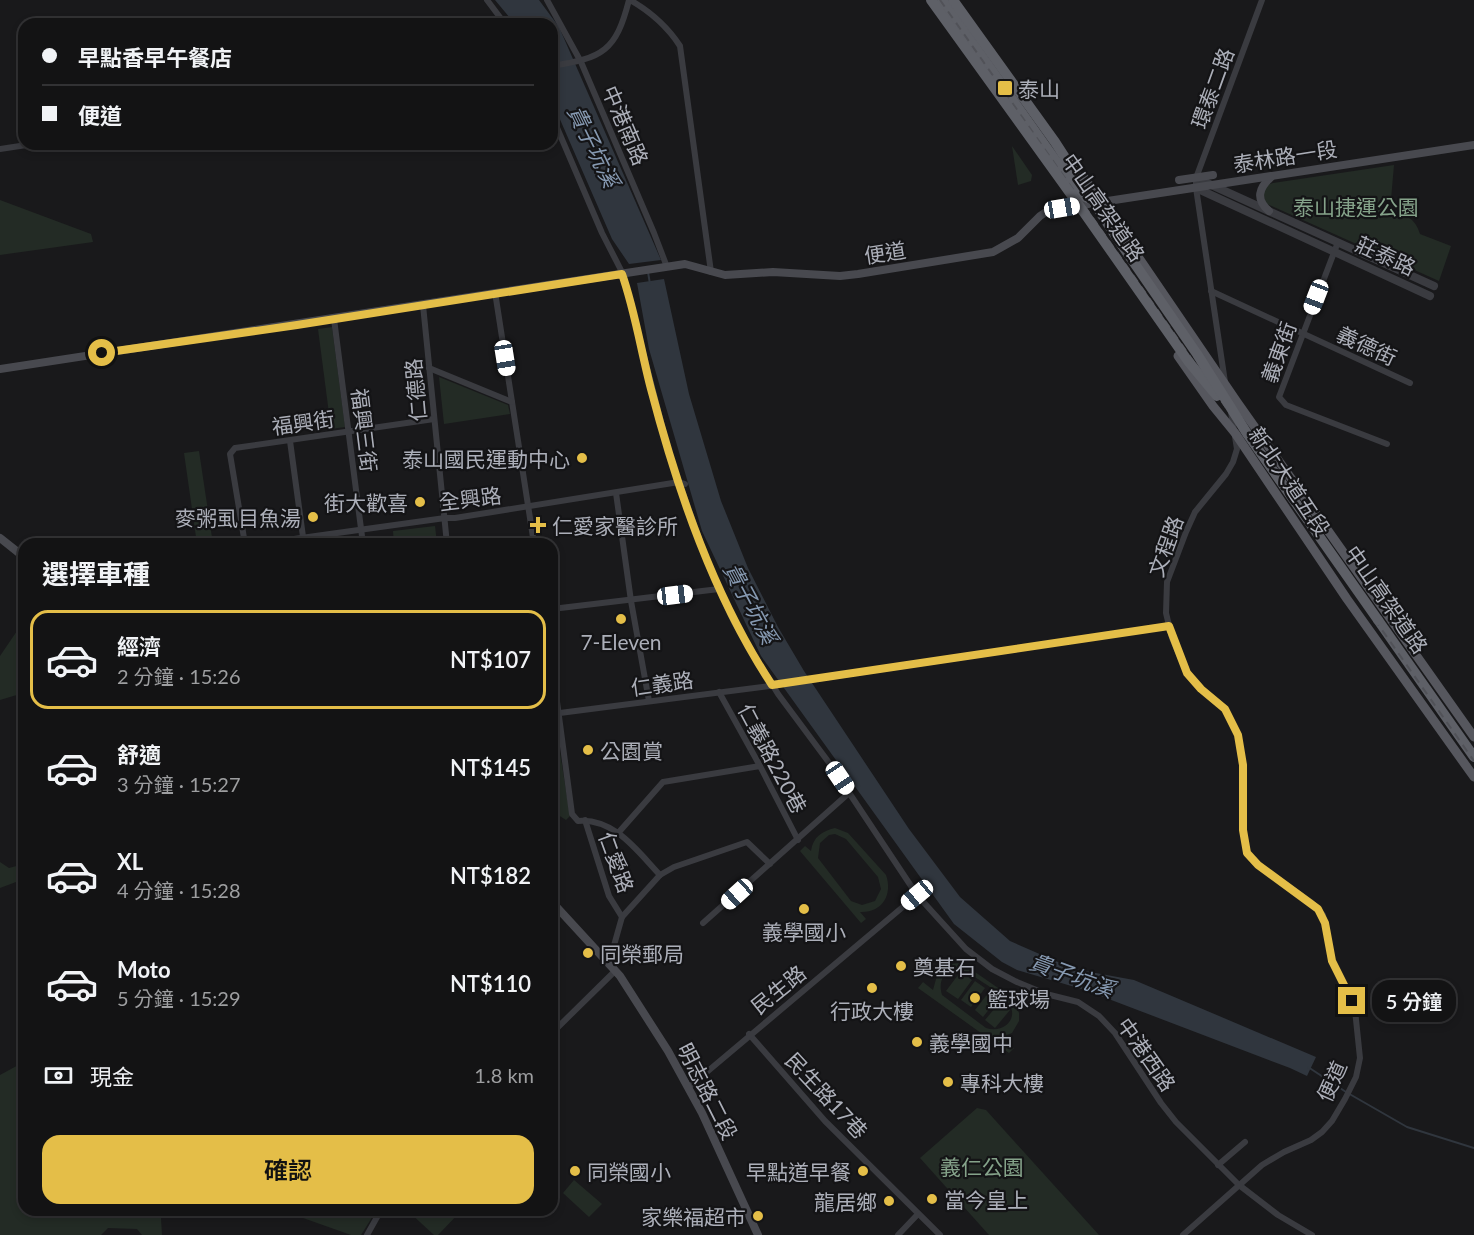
<!DOCTYPE html>
<html lang="zh-TW">
<head>
<meta charset="utf-8">
<style>
	:root { --surface:#131314; --page:#202022; --text:#f1f3f6; --muted:#9d9ea0; --line:#323234; --accent:#e4be48 }
	body { margin:0; font-family:Lato,"Noto Sans TC",sans-serif; background:var(--page); color:var(--text); height:100vh; display:flex; flex-direction:column; font-size:22px; white-space:nowrap }
	* { box-sizing:border-box; margin:0 }
	p { font-size:20px; color:var(--muted) }
	.icon { flex:none; width:33px; height:33px; fill:none; stroke:currentColor; stroke-width:2; stroke-linecap:round; stroke-linejoin:round }
	.map { position:relative; flex:1; overflow:hidden }
	.sheet { position:absolute; left:18px; top:538px; width:540px; height:678px; display:flex; flex-direction:column; background:var(--surface); border-radius:18px; box-shadow:0 3px 9px #0003,0 0 0 2px var(--line) }
	.sheet>* { flex:none }
	.guide { position:absolute; left:18px; top:18px; width:540px; height:132px; border-radius:18px; box-shadow:0 3px 9px #0003,0 0 0 2px var(--line); display:grid; align-content:center; height:132px; padding:0 24px; background:var(--surface) }
	.end { position:absolute; width:27px; height:27px; margin:-14px; border:8px solid #e4be48; background:#111; box-shadow:0 0 0 3px #111 }
	.from { border-radius:50% }
	.bubble { position:absolute; height:42px; border-radius:18px; background:var(--surface); box-shadow:0 3px 9px #0003,0 0 0 2px var(--line); font-size:20px; font-weight:600; line-height:42px; text-align:center }
	.car { position:absolute; width:18px; height:36px; margin:-18px -9px; border-radius:8px; box-shadow:0 0 4px 2px #0007; background:linear-gradient(#fff 24%,#345 0 40%,#fff 0 76%,#345 0 86%,#fff 0) }
	.guide b { display:flex; align-items:center; gap:21px; height:57px; font-size:22px }
	.guide b+b { border-top:2px solid var(--line) }
	.guide i { width:15px; height:15px; background:var(--text) }
	ul { padding:0; list-style:none }
	li { display:flex; align-items:center; gap:18px; height:99px; margin:0 12px 9px; padding:0 12px; border:3px solid transparent; border-radius:18px }
	li div { flex:1 }
	li b { display:block; font-size:22px }
	li em { font-style:normal; font-weight:600 }
	li.current { border-color:var(--accent) }
	li>.icon { width:54px; height:54px; stroke-width:1.5 }
	h2 { padding:0 24px; font-size:27px; line-height:72px }
	.pay { display:flex; align-items:center; gap:15px; height:66px; padding:0 24px; font-size:22px }
	.pay p { margin-inline-start:auto }
	.cta { display:flex; gap:12px; margin-top:auto; padding:12px 24px }
	.cta a { flex:1; height:69px; border-radius:18px; background:var(--accent); color:#111; font-size:24px; font-weight:600; line-height:69px; text-align:center }
	.map>svg:first-child { display:block }
	.green { fill:#232b25; fill-rule:evenodd }
	.water { fill:#30363e }
	.lines { fill:none; stroke-linecap:round; stroke-linejoin:round }
	.stream { stroke:#30363e; stroke-width:2 }
	.minor { stroke:#3a3b40; stroke-width:6 }
	.tertiary { stroke:#3a3b40; stroke-width:8 }
	.secondary { stroke:#48494f; stroke-width:8 }
	.primary { stroke:#56575e; stroke-width:9 }
	.trunk { stroke:#5e6067; stroke-width:10 }
	.rail { stroke:#515258; stroke-width:2; stroke-dasharray:8 6; stroke-linecap:butt }
	.trunk-bridge { stroke:#5e6067; stroke-width:10 }
	.route { stroke:#e4be48; stroke-width:8 }
	.poi-dot { fill:#e4be48; stroke:#141416; stroke-width:2 }
	.labels { text-anchor:middle; dominant-baseline:central; stroke-width:4.5; stroke-linejoin:round; paint-order:stroke }
	.poi-label { font-size:21px; fill:#acafb9; stroke:#141416; text-anchor:start }
	.street-label { font-size:21px; fill:#acafb9; stroke:#141416 }
	.park-label { font-size:21px; fill:#85a38a; stroke:#141416 }
	.water-label { font-size:22px; font-style:italic; fill:#8699b1; stroke:#141416 }
</style>
</head>
<body>
<div class="map">
<svg width="1474" height="1235" viewBox="0 0 1474 1235">
	<rect width="100%" height="100%" fill="#19191b"/>
	<g class="green">
		<polygon points="1012,146 1032,175 1031,181 1018,185"/>
		<path d="M1394 165 1390 211C1405 215 1415 217 1420 234L1451 246 1439 281 1265 203 1263 190 1267 185 1273 183Z"/>
		<polygon points="0,200 91,234 93,242 0,255"/>
		<polygon points="332,327 345,427 331,429 318,329"/>
		<polygon points="439,377 508,405 510,414 444,424"/>
		<polygon points="199,451 213,544 197,544 184,453"/>
		<polygon points="435,526 437,543 394,544 393,531"/>
		<polygon points="17,631 24,634 24,698 20,694 0,700 0,656"/>
		<polygon points="552,724 556,727 570,816 566,820 552,811"/>
		<path d="M835 828 848 833 886 875C893 895 882 913 860 912L866 919 861 923 800 851 805 846 811 851C813 837 822 831 835 828ZM835 834 846 839 878 877 881 889 875 901 862 905 851 901 818 858 820 843 829 835Z"/>
		<polygon points="0,862 9,868 24,864 24,879 0,888"/>
		<path d="M962 963 1014 999 1019 1013V1021L1012 1033 1000 1038 1014 1048 1009 1053 918 988 923 982 933 990 938 972 949 964ZM956 968C966 970 1001 993 1008 1002 1020 1018 1004 1034 986 1028L942 995C938 981 943 973 956 968Z"/>
		<polygon points="961,971 972,980 958,999 946,991"/>
		<polygon points="975,981 985,988 971,1007 961,1000"/>
		<polygon points="989,992 998,998 983,1017 975,1010"/>
		<polygon points="1000,1002 1010,1010 995,1028 985,1020"/>
		<polygon points="22,1063 24,1072 24,1210 156,1211 161,1218 162,1235 142,1235 137,1229 108,1228 101,1235 0,1235 0,1075"/>
		<polygon points="977,1108 986,1110 1099,1235 989,1235 920,1158"/>
		<polygon points="574,1180 602,1204 589,1217 563,1193"/>
		<polygon points="290,1210 376,1210 376,1211 361,1235 351,1235 289,1213"/>
		<polygon points="408,1211 408,1210 461,1211 438,1235 434,1235"/>
	</g>
	<g class="water">
		<polygon points="495,0 539,0 559,27 661,260 629,264 612,239 552,101 552,24 515,24"/>
		<polygon points="664,279 689,394 721,501 748,568 778,627 804,671 909,829 960,897 1010,941 1074,969 1134,980 1316,1057 1307,1076 1290,1068 1085,990 1017,970 1002,962 954,924 761,656 702,531 649,349 637,283"/>
	</g>
	<g class="lines">
		<g class="stream">
			<polyline points="648,272 650,284"/>
			<polyline points="1308,1067 1346,1092 1407,1127 1474,1148"/>
		</g>
		<g class="minor">
			<polyline points="487,0 505,24"/>
			<polyline points="547,0 581,62 654,233 667,267"/>
			<path d="M630 0C651 12 667 26 680 46L711 272"/>
			<path d="M552 66C603 58 616 51 629 0"/>
			<polyline points="552,116 602,233 623,274 670,457 710,569 734,622 778,694 830,764 917,895 966,949 992,969 1017,982 1046,994 1078,1002 1099,1016 1115,1033 1161,1103 1176,1122 1239,1185 1278,1215 1312,1235"/>
			<polyline points="0,149 33,144"/>
			<polyline points="1338,242 1279,397 1286,405 1387,444"/>
			<polyline points="1211,291 1410,383"/>
			<polyline points="495,292 534,544"/>
			<polyline points="423,305 447,544"/>
			<polyline points="334,319 363,544"/>
			<polyline points="429,368 512,402"/>
			<polyline points="1225,382 1196,188 1196,178 1262,0"/>
			<polyline points="290,441 304,544"/>
			<polyline points="616,493 631,601 649,701"/>
			<polyline points="245,544 230,454 235,448 434,419"/>
			<polyline points="258,544 445,518 455,518 679,482 685,484"/>
			<polyline points="552,609 719,589"/>
			<path d="M552 664 572 814 578 821C615 818 638 852 660 875"/>
			<polyline points="719,692 760,766 798,840"/>
			<polyline points="552,714 777,685 1169,626"/>
			<polyline points="585,820 609,896 622,917"/>
			<polyline points="619,832 663,782 760,766"/>
			<polyline points="703,923 849,793"/>
			<polyline points="552,1033 615,971 611,956 622,917 660,875 674,867 747,842 770,864"/>
			<polyline points="749,1034 825,1121 940,1235"/>
			<polyline points="689,1087 917,895"/>
			<polyline points="1218,1165 1245,1142"/>
			<polyline points="367,1235 381,1210"/>
			<polyline points="898,1235 918,1214"/>
			<polyline points="1183,1235 1262,1165 1284,1152 1311,1140 1322,1132 1332,1121 1345,1099 1356,1077 1360,1058 1355,1010 1332,961 1323,915 1312,903 1258,865 1247,853 1243,829 1244,780 1238,735 1225,709 1201,689 1187,673 1172,638 1166,613 1167,582 1186,532 1195,512 1226,474 1233,462 1237,449 1231,412"/>
		</g>
		<g class="tertiary">
			<polyline points="1196,178 1434,286"/>
			<polyline points="1196,188 1430,296"/>
		</g>
		<g class="secondary">
			<polyline points="1179,180 1213,175"/>
			<path d="M1269 211C1255 199 1259 188 1271 177"/>
			<polyline points="0,369 685,264 725,275 773,272 840,276 858,274 993,252 1018,238 1040,216 1049,210 1474,145"/>
			<polyline points="0,538 24,557"/>
			<polyline points="552,902 620,976 668,1051 702,1113 758,1235"/>
		</g>
		<g class="primary">
			<polyline points="1083,176 1237,402 1474,737"/>
			<polyline points="1178,356 1213,406 1235,433 1347,599 1474,777"/>
		</g>
		<g class="trunk">
			<polyline points="942,0 1080,195 1101,203"/>
			<polyline points="1378,620 1474,757"/>
		</g>
		<polyline class="rail" points="940,0 1474,761"/>
		<g class="trunk-bridge">
			<polyline points="931,0 1078,204 1188,361 1217,396"/>
			<polyline points="953,0 1055,142 1117,238 1197,354 1248,435 1378,620"/>
		</g>
	</g>
	<g class="lines">
		<path class="route" d="M102 353 297 325 622 274C635 311 641 351 651 389 678 492 714 597 772 685L1169 626 1187 673 1201 689 1225 709 1238 735 1243 765V830L1247 853 1258 865 1318 909 1325 923 1332 961 1352 1001"/>
	</g>
	<g class="poi-dot">
		<rect x="997" y="80" width="16" height="16" rx="3"/>
		<circle cx="582" cy="458" r="6"/>
		<circle cx="420" cy="502" r="6"/>
		<circle cx="313" cy="517" r="6"/>
		<path d="M535 516h6v6h6v6h-6v6h-6v-6h-6v-6h6z"/>
		<circle cx="621" cy="619" r="6"/>
		<circle cx="588" cy="750" r="6"/>
		<circle cx="804" cy="909" r="6"/>
		<circle cx="588" cy="953" r="6"/>
		<circle cx="901" cy="966" r="6"/>
		<circle cx="872" cy="988" r="6"/>
		<circle cx="975" cy="998" r="6"/>
		<circle cx="917" cy="1042" r="6"/>
		<circle cx="948" cy="1082" r="6"/>
		<circle cx="575" cy="1171" r="6"/>
		<circle cx="863" cy="1171" r="6"/>
		<circle cx="932" cy="1199" r="6"/>
		<circle cx="889" cy="1201" r="6"/>
		<circle cx="758" cy="1216" r="6"/>
	</g>
	<g class="labels">
		<g class="poi-label">
			<text x="1018" y="88">泰山</text>
			<text x="570" y="458" text-anchor="end">泰山國民運動中心</text>
			<text x="408" y="502" text-anchor="end">街大歡喜</text>
			<text x="301" y="517" text-anchor="end">麥粥虱目魚湯</text>
			<text x="552" y="525">仁愛家醫診所</text>
			<text x="621" y="641" text-anchor="middle">7-Eleven</text>
			<text x="600" y="750">公園賞</text>
			<text x="804" y="931" text-anchor="middle">義學國小</text>
			<text x="600" y="953">同榮郵局</text>
			<text x="913" y="966">奠基石</text>
			<text x="987" y="998">籃球場</text>
			<text x="872" y="1010" text-anchor="middle">行政大樓</text>
			<text x="929" y="1042">義學國中</text>
			<text x="960" y="1082">專科大樓</text>
			<text x="587" y="1171">同榮國小</text>
			<text x="851" y="1171" text-anchor="end">早點道早餐</text>
			<text x="944" y="1199">當今皇上</text>
			<text x="877" y="1201" text-anchor="end">龍居鄉</text>
			<text x="746" y="1216" text-anchor="end">家樂福超市</text>
		</g>
		<g class="street-label">
			<text transform="translate(1212 88) rotate(-70)">環泰二路</text>
			<text transform="translate(626 125) rotate(67)">中港南路</text>
			<text transform="translate(1285 156) rotate(-9)">泰林路一段</text>
			<text transform="translate(1104 207) rotate(55)">中山高架道路</text>
			<text transform="translate(885 252) rotate(-9)">便道</text>
			<text transform="translate(1386 255) rotate(25)">莊泰路</text>
			<text transform="translate(1367 345) rotate(25)">義德街</text>
			<text transform="translate(1278 352) rotate(-70)">義東街</text>
			<text transform="translate(415 390) rotate(-95)">仁德路</text>
			<text transform="translate(303 422) rotate(-8)">福興街</text>
			<text transform="translate(365 430) rotate(83)">福興三街</text>
			<text transform="translate(1290 481) rotate(56)">新北大道五段</text>
			<text transform="translate(470 498) rotate(-7)">全興路</text>
			<text transform="translate(1165 546) rotate(-70)">文程路</text>
			<text transform="translate(1387 599) rotate(55)">中山高架道路</text>
			<text transform="translate(662 683) rotate(-8)">仁義路</text>
			<text transform="translate(773 758) rotate(62)">仁義路220巷</text>
			<text transform="translate(617 862) rotate(70)">仁愛路</text>
			<text transform="translate(778 989) rotate(-39)">民生路</text>
			<text transform="translate(1147 1054) rotate(55)">中港西路</text>
			<text transform="translate(1331 1081) rotate(-66)">便道</text>
			<text transform="translate(708 1091) rotate(63)">明志路二段</text>
			<text transform="translate(827 1095) rotate(47)">民生路17巷</text>
		</g>
		<g class="park-label">
			<text x="1356" y="206">泰山捷運公園</text>
			<text x="982" y="1166">義仁公園</text>
		</g>
		<g class="water-label">
			<text transform="translate(594 146) rotate(64)">貴子坑溪</text>
			<text transform="translate(751 603) rotate(62)">貴子坑溪</text>
			<text transform="translate(1072 975) rotate(20)">貴子坑溪</text>
		</g>
	</g>
</svg>
<i class="end from" style="left:102px;top:353px"></i>
<i class="end" style="left:1352px;top:1001px"></i>
<div class="bubble" style="left:1372px;top:980px;width:84px">5 分鐘</div>
<i class="car" style="left:1062px;top:208px;rotate:81deg"></i>
<i class="car" style="left:1316px;top:297px;rotate:201deg"></i>
<i class="car" style="left:505px;top:358px;rotate:171deg"></i>
<i class="car" style="left:675px;top:595px;rotate:83deg"></i>
<i class="car" style="left:840px;top:778px;rotate:146deg"></i>
<i class="car" style="left:737px;top:894px;rotate:228deg"></i>
<i class="car" style="left:917px;top:895px;rotate:230deg"></i>
<div class="guide">
<b><i class="from"></i>早點香早午餐店</b>
<b><i></i>便道</b>
</div>
<section class="sheet">
<h2>選擇車種</h2>
<ul>
<li class="current"><svg class="icon" aria-label="car" viewBox="0 0 24 24"><path d="M5 17H2v-5l4-1 3-4h7l3 4 3 1v5h-3M9 17h6M6 11h13"/><circle cx="7" cy="17" r="2"/><circle cx="17" cy="17" r="2"/></svg><div><b>經濟</b><p>2 分鐘 · 15:26</p></div><em>NT$107</em></li>
<li><svg class="icon" aria-label="car" viewBox="0 0 24 24"><path d="M5 17H2v-5l4-1 3-4h7l3 4 3 1v5h-3M9 17h6M6 11h13"/><circle cx="7" cy="17" r="2"/><circle cx="17" cy="17" r="2"/></svg><div><b>舒適</b><p>3 分鐘 · 15:27</p></div><em>NT$145</em></li>
<li><svg class="icon" aria-label="car" viewBox="0 0 24 24"><path d="M5 17H2v-5l4-1 3-4h7l3 4 3 1v5h-3M9 17h6M6 11h13"/><circle cx="7" cy="17" r="2"/><circle cx="17" cy="17" r="2"/></svg><div><b>XL</b><p>4 分鐘 · 15:28</p></div><em>NT$182</em></li>
<li><svg class="icon" aria-label="car" viewBox="0 0 24 24"><path d="M5 17H2v-5l4-1 3-4h7l3 4 3 1v5h-3M9 17h6M6 11h13"/><circle cx="7" cy="17" r="2"/><circle cx="17" cy="17" r="2"/></svg><div><b>Moto</b><p>5 分鐘 · 15:29</p></div><em>NT$110</em></li>
</ul>
<div class="pay"><svg class="icon" aria-label="cash" viewBox="0 0 24 24"><path d="M3 7h18v10H3z"/><circle cx="12" cy="12" r="2"/></svg>現金<p>1.8 km</p></div>
<div class="cta"><a>確認</a></div>
</section>
</div>
</body>
</html>
